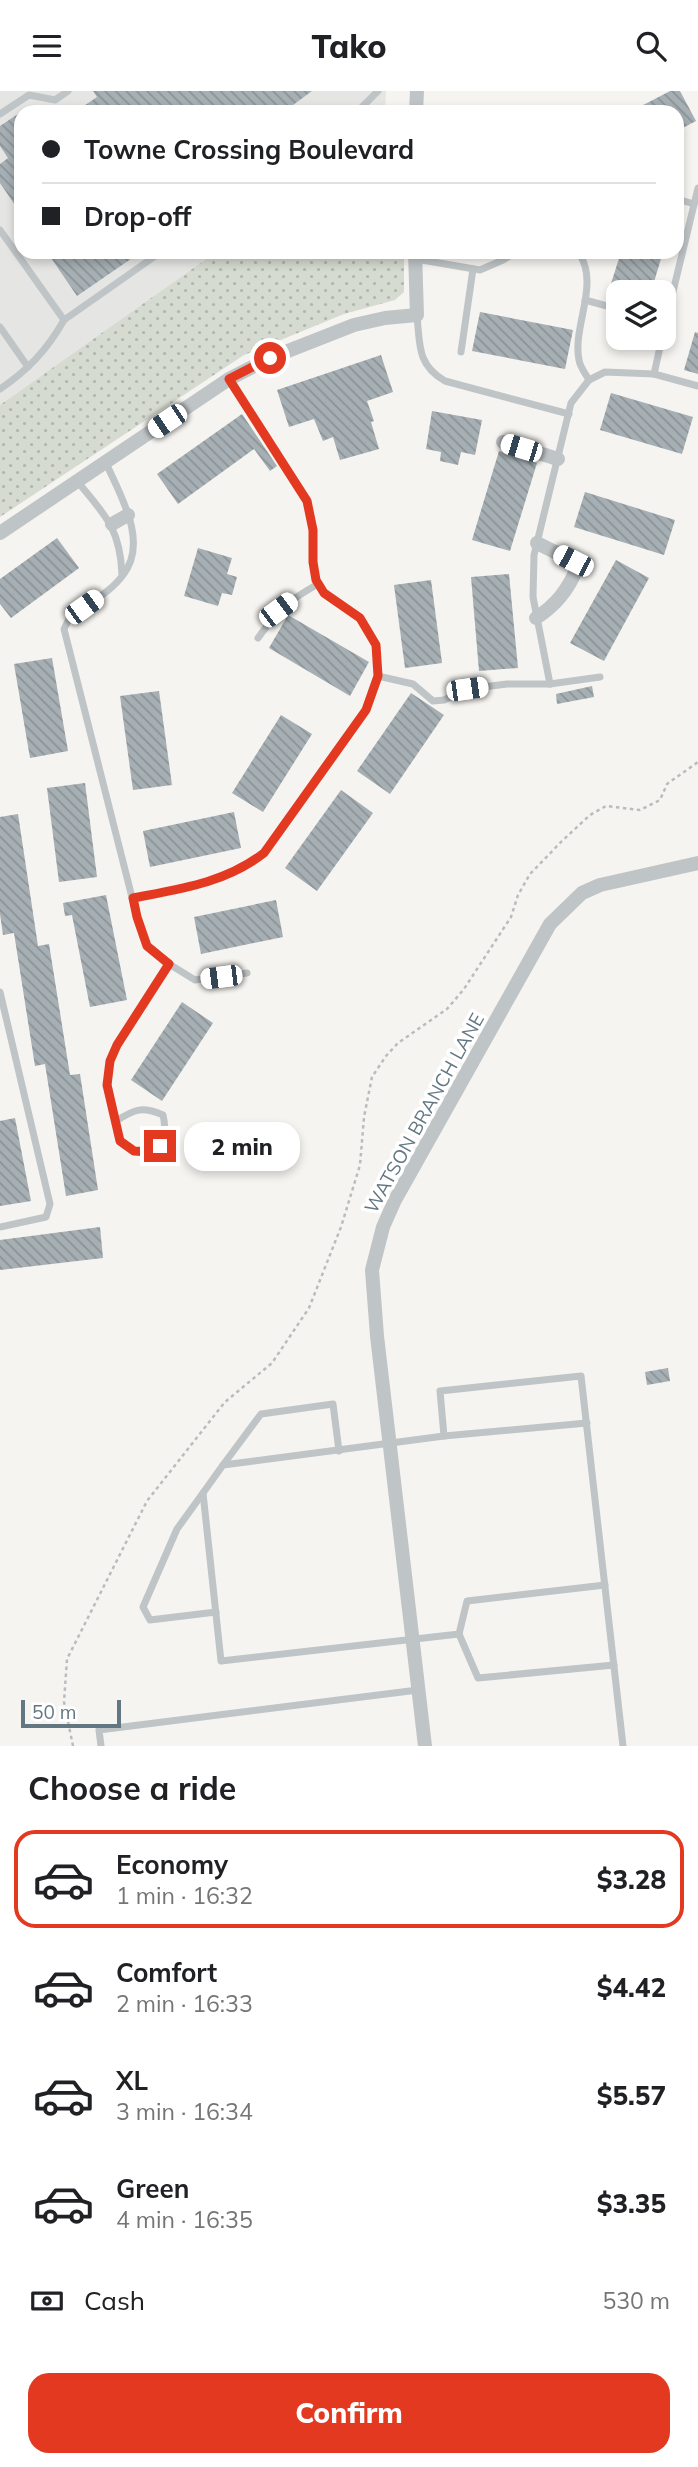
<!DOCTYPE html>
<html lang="en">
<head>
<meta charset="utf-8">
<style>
	:root { --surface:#fff; --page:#f6f6f6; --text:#202124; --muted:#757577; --line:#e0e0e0; --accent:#e33921 }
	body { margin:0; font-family:Mulish,sans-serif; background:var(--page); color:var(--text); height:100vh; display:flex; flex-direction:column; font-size:26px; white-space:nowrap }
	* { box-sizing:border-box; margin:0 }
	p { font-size:23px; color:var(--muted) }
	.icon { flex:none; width:38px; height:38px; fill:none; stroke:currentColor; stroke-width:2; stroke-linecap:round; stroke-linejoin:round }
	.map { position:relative; height:1655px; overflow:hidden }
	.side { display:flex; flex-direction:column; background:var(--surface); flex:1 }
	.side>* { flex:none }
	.banner { position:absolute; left:14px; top:14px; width:670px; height:154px; border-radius:21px; box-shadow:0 4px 10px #0003; display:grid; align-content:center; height:154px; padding:0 28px; background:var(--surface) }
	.tools { position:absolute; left:606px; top:189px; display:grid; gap:14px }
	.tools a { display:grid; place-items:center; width:70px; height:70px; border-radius:14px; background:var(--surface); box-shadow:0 4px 10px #0003; font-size:35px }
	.scale { position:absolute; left:21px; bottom:18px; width:100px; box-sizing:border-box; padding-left:7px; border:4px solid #637782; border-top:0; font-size:19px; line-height:24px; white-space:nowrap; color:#637782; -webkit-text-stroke:5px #fff; paint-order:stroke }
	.end { position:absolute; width:32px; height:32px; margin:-16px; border:9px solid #e33921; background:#fff; box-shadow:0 0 0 4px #fff }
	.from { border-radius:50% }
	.bubble { position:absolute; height:49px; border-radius:21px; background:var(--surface); box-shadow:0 4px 10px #0003; font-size:23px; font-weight:800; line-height:49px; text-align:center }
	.car { position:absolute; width:21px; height:42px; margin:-21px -10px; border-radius:9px; box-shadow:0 0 5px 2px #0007; background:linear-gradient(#fff 24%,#345 0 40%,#fff 0 76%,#345 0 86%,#fff 0) }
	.banner b { display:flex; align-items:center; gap:24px; height:66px; font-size:26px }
	.banner b+b { border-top:2px solid var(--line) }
	.banner i { width:18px; height:18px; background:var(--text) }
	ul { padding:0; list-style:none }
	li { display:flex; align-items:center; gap:21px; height:98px; margin:0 14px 10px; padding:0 14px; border:4px solid transparent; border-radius:21px }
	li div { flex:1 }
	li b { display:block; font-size:26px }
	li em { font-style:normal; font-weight:800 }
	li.on { border-color:var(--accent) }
	li>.icon { width:63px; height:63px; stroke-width:1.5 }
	h2 { padding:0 28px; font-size:32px; line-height:84px }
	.pay { display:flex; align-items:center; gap:18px; height:77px; padding:0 28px; font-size:26px }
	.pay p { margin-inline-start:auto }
	.button { display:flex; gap:14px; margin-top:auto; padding:14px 28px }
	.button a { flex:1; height:80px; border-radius:21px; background:var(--accent); color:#fff; font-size:28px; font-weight:800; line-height:80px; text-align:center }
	header { display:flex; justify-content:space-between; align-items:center; height:91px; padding:0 28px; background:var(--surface); font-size:32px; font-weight:800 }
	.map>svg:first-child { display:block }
	.built { fill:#e5e6e4 }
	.grass { fill:url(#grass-dots) }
	.building { fill:url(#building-back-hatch) }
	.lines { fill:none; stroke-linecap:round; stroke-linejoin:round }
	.path { stroke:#b9bcbe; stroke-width:2.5; stroke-dasharray:3.5 3.5; stroke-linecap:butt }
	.lane { stroke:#bfc4c6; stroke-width:7 }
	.street { stroke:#bfc4c6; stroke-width:14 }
	.route { stroke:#e33921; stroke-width:9 }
	.labels { text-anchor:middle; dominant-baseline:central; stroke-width:7; stroke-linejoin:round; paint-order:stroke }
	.street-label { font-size:19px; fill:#637782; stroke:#fff }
</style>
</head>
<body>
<header><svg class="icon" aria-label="menu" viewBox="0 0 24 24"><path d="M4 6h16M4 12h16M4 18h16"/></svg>Tako<svg class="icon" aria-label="search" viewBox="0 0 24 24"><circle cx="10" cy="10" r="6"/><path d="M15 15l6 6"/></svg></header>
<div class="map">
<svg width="698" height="1655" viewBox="0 0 698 1655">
	<defs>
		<pattern id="grass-dots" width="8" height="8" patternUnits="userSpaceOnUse" patternTransform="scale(1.75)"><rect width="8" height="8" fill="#d6dbd1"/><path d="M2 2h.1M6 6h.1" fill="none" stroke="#b1b6af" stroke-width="1.8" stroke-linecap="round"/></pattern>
		<pattern id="building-back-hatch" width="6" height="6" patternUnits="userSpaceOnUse" patternTransform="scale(1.75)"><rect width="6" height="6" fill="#a6afb3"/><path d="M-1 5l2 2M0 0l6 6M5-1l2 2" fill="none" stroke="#8b9397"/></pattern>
	</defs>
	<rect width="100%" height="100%" fill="#f5f4f0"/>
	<polygon class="built" points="0,0 386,0 385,21 21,21 21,161 216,161 0,314"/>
	<polygon class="grass" points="216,161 404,161 404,201 395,209 344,223 244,264 0,426 0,314"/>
	<g class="building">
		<polygon points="93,0 312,0 289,17 292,21 75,21 97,6"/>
		<polygon points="670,0 680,0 696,30 677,40 677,21 630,21"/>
		<polygon points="21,21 21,123 0,92 0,73 8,67 0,55 0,35"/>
		<polygon points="47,161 141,161 77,205"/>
		<polygon points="621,161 663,161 651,201 617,201 609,199"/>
		<polygon points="480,221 573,239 565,278 472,260"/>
		<polygon points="695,241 698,242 698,283 684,279"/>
		<polygon points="381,264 393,301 367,310 374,330 371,331 379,358 340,369 333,346 323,350 314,328 289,336 277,299"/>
		<polygon points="611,302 693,326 682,363 600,339"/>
		<polygon points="432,320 482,329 475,364 461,361 458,374 440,370 441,361 426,358"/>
		<polygon points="242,323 277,375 270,380 254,358 178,413 157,383"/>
		<polygon points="499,360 537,372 510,460 472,449"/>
		<polygon points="585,401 675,429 664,464 574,436"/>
		<polygon points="57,447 79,477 11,527 0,513 0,488"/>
		<polygon points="198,457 232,467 227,483 237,486 232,504 222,502 218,515 184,505"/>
		<polygon points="616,469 649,487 604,570 570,552"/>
		<polygon points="509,483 518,577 479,580 471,486"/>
		<polygon points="431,489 442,572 405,577 394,494"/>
		<polygon points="288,524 369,571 350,605 269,557"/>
		<polygon points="52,567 68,660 30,667 14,573"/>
		<polygon points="592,595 594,606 557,613 556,603"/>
		<polygon points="159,600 172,694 133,699 120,605"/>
		<polygon points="411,602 444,624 390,703 357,680"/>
		<polygon points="281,624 312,643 263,721 232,702"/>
		<polygon points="85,692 97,786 59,791 47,697"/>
		<polygon points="341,699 373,722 317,800 285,777"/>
		<polygon points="234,721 241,757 150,776 143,740"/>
		<polygon points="18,723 38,855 49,853 70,984 80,983 98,1099 66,1105 45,973 35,975 14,842 3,844 0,823 0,726"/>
		<polygon points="106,804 127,909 90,916 72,824 65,825 63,812"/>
		<polygon points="276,809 283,846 201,863 194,826"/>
		<polygon points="182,911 213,932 162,1010 131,989"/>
		<polygon points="15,1027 31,1110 0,1115 0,1030"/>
		<polygon points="100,1136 103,1167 0,1179 0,1149"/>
		<polygon points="668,1277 670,1290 647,1294 645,1281"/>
	</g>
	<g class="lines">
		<polyline class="path" points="73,1655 64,1611 67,1568 147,1410 225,1311 272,1272 309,1217 341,1136 360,1074 364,1026 372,986 386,965 398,952 447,918 464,898 511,826 518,804 530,783 562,750 590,724 606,715 640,719 660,709 667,693 698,671"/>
		<g class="lane">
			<polyline points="357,21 378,0"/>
			<polyline points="0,23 29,4 55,9 68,0"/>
			<polyline points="677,108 694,113"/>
			<polyline points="0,139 64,229 161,161"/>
			<path d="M578 161C601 192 572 235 579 269 580 276 585 282 589 289"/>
			<polyline points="416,168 480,179 503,169 516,161"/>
			<polyline points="585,209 618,218"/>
			<path d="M417 225C420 254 417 274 445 290L569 323"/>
			<polyline points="0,236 28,276"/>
			<polyline points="663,242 698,97"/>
			<polyline points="461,261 473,178"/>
			<polyline points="654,283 662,247"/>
			<path d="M0 298C28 279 47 259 64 229"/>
			<path d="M106 372C120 404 149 451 123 484 110 502 86 514 69 528L64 538 137 826 147 854 169 873 195 889 247 882"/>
			<path d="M77 390C105 424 120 437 122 483"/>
			<path d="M258 547C279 518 286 511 318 493"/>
			<polyline points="378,585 413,593 433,610 444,609 467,598 507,593 550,593 600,586"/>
			<polyline points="550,593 533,506 534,464 571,312 589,289 605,281 654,283 698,295"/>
			<path d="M133 807C180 798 226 792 264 762L366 619 378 585 376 554 360 527 324 502 316 489 313 471V439L307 410 229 288"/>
			<polyline points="0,901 50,1113 46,1126 0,1136"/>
			<path d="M116 1030C135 1018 142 1015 163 1024 168 1044 160 1068 135 1060 130 1059 124 1053 120 1050L108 994 110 970 117 954 169 873"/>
			<polyline points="587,1332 444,1345 223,1374 203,1402 221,1570 459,1543 467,1510 605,1494"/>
			<polyline points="444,1345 440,1300 581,1285 623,1655"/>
			<polyline points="223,1374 261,1323 333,1313 339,1360"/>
			<polyline points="203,1402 177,1438 143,1516 150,1529 216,1521"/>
			<polyline points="459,1543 478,1587 614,1574"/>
			<polyline points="101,1655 99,1639 418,1599"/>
		</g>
		<g class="street">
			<polyline points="416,21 417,0"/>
			<polyline points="503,351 558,368"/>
			<polyline points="112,433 128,424"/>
			<polyline points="0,442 229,288 270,267 354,234 385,227 417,224 415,161"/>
			<path d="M536 527C556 514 568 499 577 477L573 470 537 452"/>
			<polyline points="425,1655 377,1245 372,1179 383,1136 395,1109 550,833 582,802 600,794 698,772"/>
		</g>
	</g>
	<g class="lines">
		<path class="route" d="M160 1055 150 1061 134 1060 120 1050 107 994 110 970 117 954 169 873 147 855 137 826 133 807C180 798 225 792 264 762L366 619 378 585 376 554 360 527 324 502 316 489 313 471V439L307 410 229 288 270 267"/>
	</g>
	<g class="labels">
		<g class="street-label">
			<text transform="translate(424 1022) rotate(-61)">WATSON BRANCH LANE</text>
		</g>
	</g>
</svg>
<div class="tools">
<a><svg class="icon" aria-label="layers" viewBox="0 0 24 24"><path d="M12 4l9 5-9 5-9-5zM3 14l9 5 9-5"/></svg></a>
</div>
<div class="scale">50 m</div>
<i class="end from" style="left:270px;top:267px"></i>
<i class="end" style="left:160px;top:1055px"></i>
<div class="bubble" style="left:184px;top:1031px;width:116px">2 min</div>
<i class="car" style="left:167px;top:330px;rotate:236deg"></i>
<i class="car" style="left:521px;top:357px;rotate:287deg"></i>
<i class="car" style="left:573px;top:470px;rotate:297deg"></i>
<i class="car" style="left:84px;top:516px;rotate:54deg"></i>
<i class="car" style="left:278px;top:519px;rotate:53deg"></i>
<i class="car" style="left:467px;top:598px;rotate:82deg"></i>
<i class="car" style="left:221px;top:886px;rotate:263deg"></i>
<div class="banner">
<b><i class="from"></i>Towne Crossing Boulevard</b>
<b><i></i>Drop-off</b>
</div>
</div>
<section class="side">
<h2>Choose a ride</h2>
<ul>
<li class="on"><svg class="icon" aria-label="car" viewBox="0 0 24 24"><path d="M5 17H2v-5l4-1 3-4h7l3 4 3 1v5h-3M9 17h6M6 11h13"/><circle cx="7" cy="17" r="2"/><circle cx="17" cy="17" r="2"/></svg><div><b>Economy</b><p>1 min · 16:32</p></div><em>$3.28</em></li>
<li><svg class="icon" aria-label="car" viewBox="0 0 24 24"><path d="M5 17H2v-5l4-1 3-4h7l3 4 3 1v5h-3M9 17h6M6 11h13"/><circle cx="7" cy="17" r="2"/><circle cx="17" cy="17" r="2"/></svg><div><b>Comfort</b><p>2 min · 16:33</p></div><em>$4.42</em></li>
<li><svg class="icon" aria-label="car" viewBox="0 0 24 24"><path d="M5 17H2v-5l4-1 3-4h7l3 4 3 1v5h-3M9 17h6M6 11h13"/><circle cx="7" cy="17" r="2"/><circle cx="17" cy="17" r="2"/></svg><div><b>XL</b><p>3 min · 16:34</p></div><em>$5.57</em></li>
<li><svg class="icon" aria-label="car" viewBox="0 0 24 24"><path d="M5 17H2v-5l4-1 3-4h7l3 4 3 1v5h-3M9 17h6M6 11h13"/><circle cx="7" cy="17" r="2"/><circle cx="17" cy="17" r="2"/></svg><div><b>Green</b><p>4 min · 16:35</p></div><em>$3.35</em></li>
</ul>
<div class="pay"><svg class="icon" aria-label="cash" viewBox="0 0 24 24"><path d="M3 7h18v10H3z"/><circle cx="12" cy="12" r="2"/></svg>Cash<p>530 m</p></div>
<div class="button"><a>Confirm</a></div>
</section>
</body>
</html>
